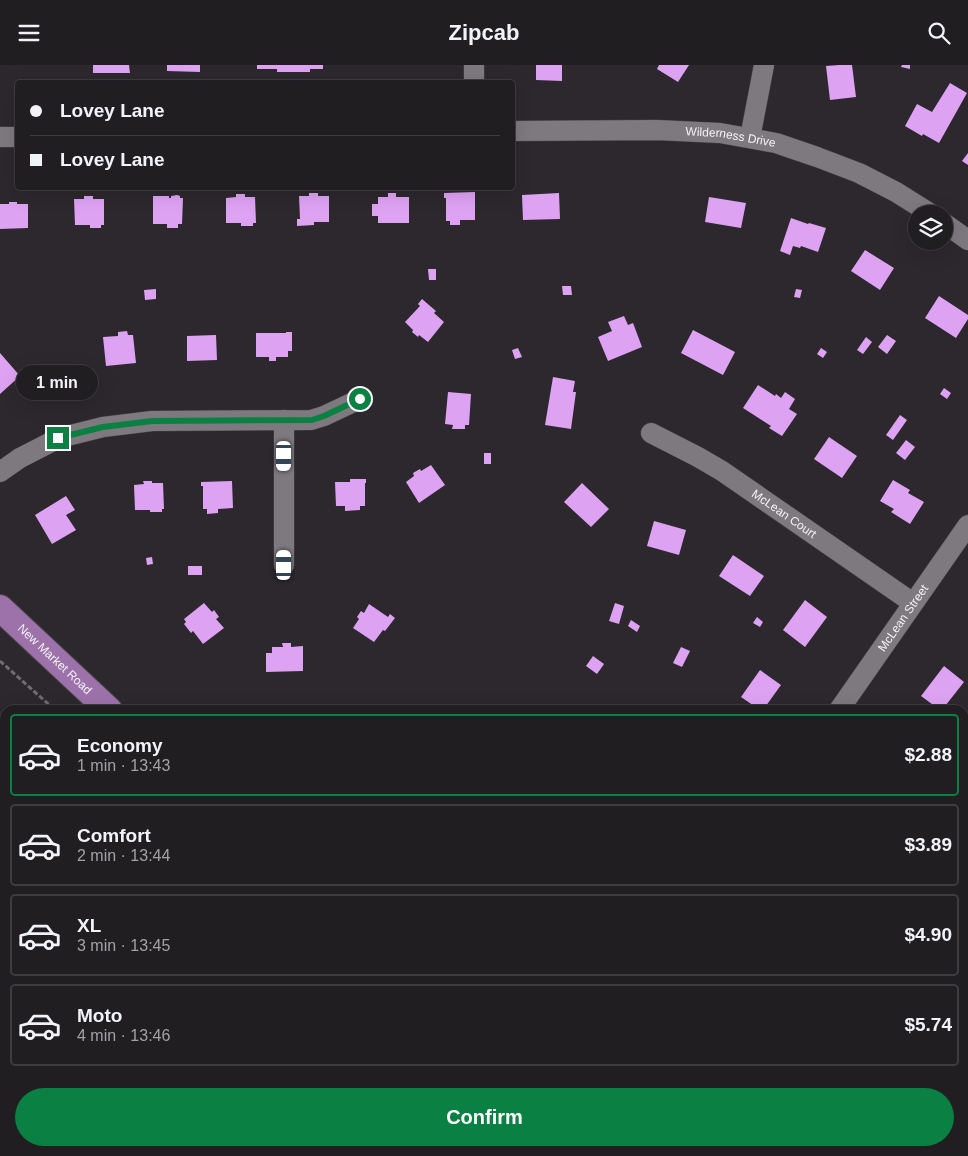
<!DOCTYPE html>
<html lang="en">
<head>
<meta charset="utf-8">
<style>
	:root { --surface:#211e22; --page:#2d2b2f; --text:#f1f3f6; --muted:#a2a2a5; --line:#3e3c40; --accent:#0b8043 }
	body { margin:0; font-family:Arial,sans-serif; background:var(--page); color:var(--text); height:100vh; display:flex; flex-direction:column; font-size:19px; white-space:nowrap }
	* { box-sizing:border-box; margin:0 }
	p { font-size:16px; color:var(--muted) }
	.icon { flex:none; width:28px; height:28px; fill:none; stroke:currentColor; stroke-width:2; stroke-linecap:round; stroke-linejoin:round }
	.map { position:relative; flex:1; overflow:hidden }
	.details { position:absolute; left:0px; top:640px; width:969px; height:451px; display:flex; flex-direction:column; background:var(--surface); border-radius:15px 15px 0 0; box-shadow:0 5px 20px #0002,0 0 0 1px var(--line) }
	.details>* { flex:none }
	.top-card { position:absolute; left:15px; top:15px; width:500px; height:110px; border-radius:5px; box-shadow:0 5px 20px #0002,0 0 0 1px var(--line); display:grid; align-content:center; height:110px; padding:0 15px; background:var(--surface) }
	.tools { position:absolute; left:908px; top:140px; display:grid; gap:10px }
	.tools a { display:grid; place-items:center; width:45px; height:45px; border-radius:50%; background:var(--surface); box-shadow:0 5px 20px #0002,0 0 0 1px var(--line); font-size:25px }
	.end { position:absolute; width:22px; height:22px; margin:-11px; border:6px solid #0b8043; background:#fff; box-shadow:0 0 0 2px #fff }
	.from { border-radius:50% }
	.bubble { position:absolute; height:35px; border-radius:18px; background:var(--surface); box-shadow:0 5px 20px #0002,0 0 0 1px var(--line); font-size:16px; font-weight:800; line-height:35px; text-align:center }
	.car { position:absolute; width:15px; height:30px; margin:-15px -8px; border-radius:6px; box-shadow:0 0 4px 1px #0007; background:linear-gradient(#fff 24%,#345 0 40%,#fff 0 76%,#345 0 86%,#fff 0) }
	.top-card b { display:flex; align-items:center; gap:18px; height:48px; font-size:19px }
	.top-card b+b { border-top:1px solid var(--line) }
	.top-card i { width:12px; height:12px; background:var(--text) }
	ul { padding:9px 0 0; list-style:none }
	li { display:flex; align-items:center; gap:15px; height:82px; margin:0 10px 8px; padding:0 5px; border:2px solid var(--line); border-radius:5px }
	li div { flex:1 }
	li b { display:block; font-size:19px }
	li em { font-style:normal; font-weight:800 }
	li.current { border-color:var(--accent) }
	li>.icon { width:45px; height:45px; stroke-width:1.5 }
	.cta { display:flex; gap:10px; margin-top:auto; padding:10px 15px }
	.cta a { flex:1; height:58px; border-radius:30px; background:var(--accent); color:#fff; font-size:20px; font-weight:800; line-height:58px; text-align:center }
	header { display:flex; justify-content:space-between; align-items:center; height:65px; padding:0 15px; background:var(--surface); font-size:22px; font-weight:800 }
	.map>svg:first-child { display:block }
	.building { fill:#dea2f3 }
	.lines { fill:none; stroke-linecap:round; stroke-linejoin:round }
	.minor-casing { stroke:#4a474c; stroke-width:21 }
	.major-casing { stroke:#4a474c; stroke-width:28 }
	.path { stroke:#706c71; stroke-width:3; stroke-dasharray:5 2.5; stroke-linecap:butt }
	.minor { stroke:#7e797f; stroke-width:20 }
	.major { stroke:#9d72ab; stroke-width:26 }
	.route { stroke:#0b8043; stroke-width:6 }
	.labels { text-anchor:middle; dominant-baseline:central; stroke-width:5; stroke-linejoin:round; paint-order:stroke }
	.street-label { font-size:12px; fill:#f4f1f5; stroke:#2c282d }
</style>
</head>
<body>
<header><svg class="icon" aria-label="menu" viewBox="0 0 24 24"><path d="M4 6h16M4 12h16M4 18h16"/></svg>Zipcab<svg class="icon" aria-label="search" viewBox="0 0 24 24"><circle cx="10" cy="10" r="6"/><path d="M15 15l6 6"/></svg></header>
<div class="map">
<svg width="968" height="1091" viewBox="0 0 968 1091">
	<rect width="100%" height="100%" fill="#2c282d"/>
	<g class="building">
		<polygon points="93,0 129,0 130,8 93,8"/>
		<polygon points="167,0 200,0 200,7 167,6"/>
		<polygon points="257,0 323,0 323,4 310,4 310,7 277,7 277,4 257,4"/>
		<polygon points="536,0 562,0 562,16 536,15"/>
		<polygon points="659,0 689,0 678,17 657,4"/>
		<polygon points="839,0 852,0 856,32 830,35 826,1"/>
		<polygon points="902,0 910,0 910,4 901,2"/>
		<polygon points="950,18 967,28 939,78 923,69 922,71 905,61 917,39 932,47"/>
		<polygon points="968,88 968,100 962,96"/>
		<polygon points="475,127 475,155 460,155 460,160 450,160 450,156 446,156 446,133 444,133 444,128"/>
		<polygon points="309,128 318,128 318,131 329,131 329,157 314,157 314,160 297,161 297,154 300,154 299,131 309,131"/>
		<polygon points="388,128 396,128 396,132 409,132 409,158 378,158 378,151 372,151 372,139 378,139 378,132 388,132"/>
		<polygon points="559,128 560,154 523,155 522,130"/>
		<polygon points="236,129 245,129 245,132 255,132 256,158 253,158 253,161 241,161 241,158 226,158 226,133 236,132"/>
		<polygon points="177,130 180,131 180,133 183,133 182,159 178,159 178,163 167,163 167,159 153,159 153,131 169,131 169,133 171,133 171,131"/>
		<polygon points="84,131 93,131 93,134 104,134 104,160 101,160 101,163 90,163 90,160 75,160 74,134 84,134"/>
		<polygon points="709,132 746,138 741,163 705,157"/>
		<polygon points="9,137 17,137 17,139 28,139 28,163 0,164 0,139 9,139"/>
		<polygon points="791,153 808,159 809,158 826,163 818,187 801,181 800,183 793,181 790,190 780,186"/>
		<polygon points="865,185 894,203 880,225 851,206"/>
		<polygon points="428,204 436,204 436,215 429,215"/>
		<polygon points="562,221 571,221 572,230 563,230"/>
		<polygon points="156,224 156,234 145,235 144,225"/>
		<polygon points="796,224 802,225 800,233 794,232"/>
		<polygon points="939,231 968,250 968,254 956,273 925,253"/>
		<polygon points="422,234 436,246 434,248 444,257 428,277 419,270 418,272 412,267 413,265 405,257 420,241 418,239"/>
		<polygon points="624,251 628,260 633,258 642,282 608,296 598,272 612,266 608,257"/>
		<polygon points="693,265 735,287 723,310 681,288"/>
		<polygon points="127,266 128,270 133,270 136,298 106,301 103,272 118,271 118,267"/>
		<polygon points="286,267 292,267 292,286 288,286 288,292 276,292 276,296 269,296 269,292 256,292 256,268 286,268"/>
		<polygon points="216,270 217,295 187,296 187,271"/>
		<polygon points="887,270 896,276 887,289 878,282"/>
		<polygon points="866,272 872,277 863,289 857,285"/>
		<polygon points="518,283 522,292 515,294 512,285"/>
		<polygon points="821,283 827,287 823,293 817,289"/>
		<polygon points="0,288 20,311 0,329"/>
		<polygon points="553,312 575,316 573,327 576,327 571,364 545,360"/>
		<polygon points="758,320 775,331 776,329 781,333 785,327 795,334 789,344 797,349 782,371 769,363 771,361 743,343"/>
		<polygon points="944,323 951,328 947,334 940,329"/>
		<polygon points="448,327 471,329 469,360 465,360 465,364 452,364 453,360 445,359"/>
		<polygon points="900,350 907,355 893,375 886,370"/>
		<polygon points="829,372 857,391 842,413 814,394"/>
		<polygon points="906,375 915,382 905,395 896,388"/>
		<rect x="484" y="388" width="7" height="11"/>
		<polygon points="431,400 445,420 419,438 406,417 414,411 413,408 420,404 421,406"/>
		<polygon points="350,414 366,414 366,418 365,418 365,441 360,441 360,445 345,446 345,441 336,441 335,417 350,417"/>
		<polygon points="893,415 910,425 908,428 924,437 910,459 891,447 894,444 880,436"/>
		<polygon points="143,416 152,416 152,418 163,418 164,444 162,444 162,447 150,447 150,445 135,445 134,420 144,419"/>
		<polygon points="232,416 233,443 218,444 218,448 207,449 207,444 203,444 203,421 201,421 201,417"/>
		<polygon points="582,418 609,444 591,462 564,437"/>
		<polygon points="66,431 75,445 66,450 76,465 52,479 35,450"/>
		<polygon points="654,456 686,465 679,490 647,481"/>
		<polygon points="733,490 764,511 750,531 719,511"/>
		<polygon points="152,492 153,499 147,500 146,493"/>
		<rect x="188" y="501" width="14" height="9"/>
		<polygon points="805,535 827,552 805,582 783,565"/>
		<polygon points="204,538 212,547 214,545 219,552 216,554 224,563 203,579 193,566 191,568 184,559 186,557 184,554"/>
		<polygon points="615,538 624,541 619,559 609,556"/>
		<polygon points="369,539 388,552 390,549 395,553 385,566 383,565 374,577 353,563 359,554 357,552 361,546 364,548"/>
		<polygon points="757,552 763,557 760,562 753,558"/>
		<polygon points="631,555 640,561 637,567 628,561"/>
		<polygon points="282,578 291,578 291,582 303,581 303,606 266,607 266,588 272,588 272,582 283,582"/>
		<polygon points="681,582 690,586 682,602 673,598"/>
		<polygon points="593,591 604,599 597,609 586,601"/>
		<polygon points="944,601 964,617 942,645 940,645 921,631"/>
		<polygon points="760,605 781,620 763,645 760,645 741,632"/>
		<polygon points="5,920 5,963 0,949 0,922"/>
		<polygon points="968,1069 968,1091 964,1091 963,1086 964,1086 964,1070"/>
		<polygon points="805,1086 825,1086 819,1091 809,1091"/>
	</g>
	<g class="lines">
		<g class="minor-casing">
			<g id="minor">
				<polyline points="474,0 474,18"/>
				<path id="s1" d="M512 66 657 65 720 68 776 78 817 92 859 108 896 127 931 149"/>
				<polyline points="0,72 18,72"/>
				<polyline points="750,73 764,0"/>
				<polyline points="944,158 968,175"/>
				<path id="s2" d="M651 368 698 392 722 406 913 538"/>
				<polyline points="0,407 20,393 59,373 103,362 152,356 311,355 324,351 360,334"/>
				<polyline points="284,500 284,355"/>
				<path id="s3" d="M839 645 968 460"/>
			</g>
		</g>
		<g class="major-casing">
			<g id="major">
				<path id="s4" d="M0 543 109 645"/>
				<polyline points="595,1086 600,1091"/>
			</g>
		</g>
		<g class="path">
			<polyline points="0,596 55,645"/>
			<polyline points="546,1086 551,1091"/>
		</g>
		<use href="#minor" class="minor"/>
		<use href="#major" class="major"/>
	</g>
	<g class="lines">
		<polyline class="route" points="58,373 103,362 152,356 312,355 324,351 360,334"/>
	</g>
	<g class="labels">
		<g class="street-label">
			<text stroke="none"><textPath href="#s1" startOffset="219">Wilderness Drive</textPath></text>
			<text stroke="none"><textPath href="#s2" startOffset="156">McLean Court</textPath></text>
			<text stroke="none"><textPath href="#s3" startOffset="112">McLean Street</textPath></text>
			<text stroke="none"><textPath href="#s4" startOffset="75">New Market Road</textPath></text>
		</g>
	</g>
</svg>
<div class="tools">
<a><svg class="icon" aria-label="layers" viewBox="0 0 24 24"><path d="M12 4l9 5-9 5-9-5zM3 14l9 5 9-5"/></svg></a>
</div>
<i class="end from" style="left:360px;top:334px"></i>
<i class="end" style="left:58px;top:373px"></i>
<div class="bubble" style="left:16px;top:300px;width:82px">1 min</div>
<i class="car" style="left:284px;top:391px;rotate:180deg"></i>
<i class="car" style="left:284px;top:500px;rotate:0deg"></i>
<div class="top-card">
<b><i class="from"></i>Lovey Lane</b>
<b><i></i>Lovey Lane</b>
</div>
<section class="details">
<ul>
<li class="current"><svg class="icon" aria-label="car" viewBox="0 0 24 24"><path d="M5 17H2v-5l4-1 3-4h7l3 4 3 1v5h-3M9 17h6M6 11h13"/><circle cx="7" cy="17" r="2"/><circle cx="17" cy="17" r="2"/></svg><div><b>Economy</b><p>1 min · 13:43</p></div><em>$2.88</em></li>
<li><svg class="icon" aria-label="car" viewBox="0 0 24 24"><path d="M5 17H2v-5l4-1 3-4h7l3 4 3 1v5h-3M9 17h6M6 11h13"/><circle cx="7" cy="17" r="2"/><circle cx="17" cy="17" r="2"/></svg><div><b>Comfort</b><p>2 min · 13:44</p></div><em>$3.89</em></li>
<li><svg class="icon" aria-label="car" viewBox="0 0 24 24"><path d="M5 17H2v-5l4-1 3-4h7l3 4 3 1v5h-3M9 17h6M6 11h13"/><circle cx="7" cy="17" r="2"/><circle cx="17" cy="17" r="2"/></svg><div><b>XL</b><p>3 min · 13:45</p></div><em>$4.90</em></li>
<li><svg class="icon" aria-label="car" viewBox="0 0 24 24"><path d="M5 17H2v-5l4-1 3-4h7l3 4 3 1v5h-3M9 17h6M6 11h13"/><circle cx="7" cy="17" r="2"/><circle cx="17" cy="17" r="2"/></svg><div><b>Moto</b><p>4 min · 13:46</p></div><em>$5.74</em></li>
</ul>
<div class="cta"><a>Confirm</a></div>
</section>
</div>
</body>
</html>
